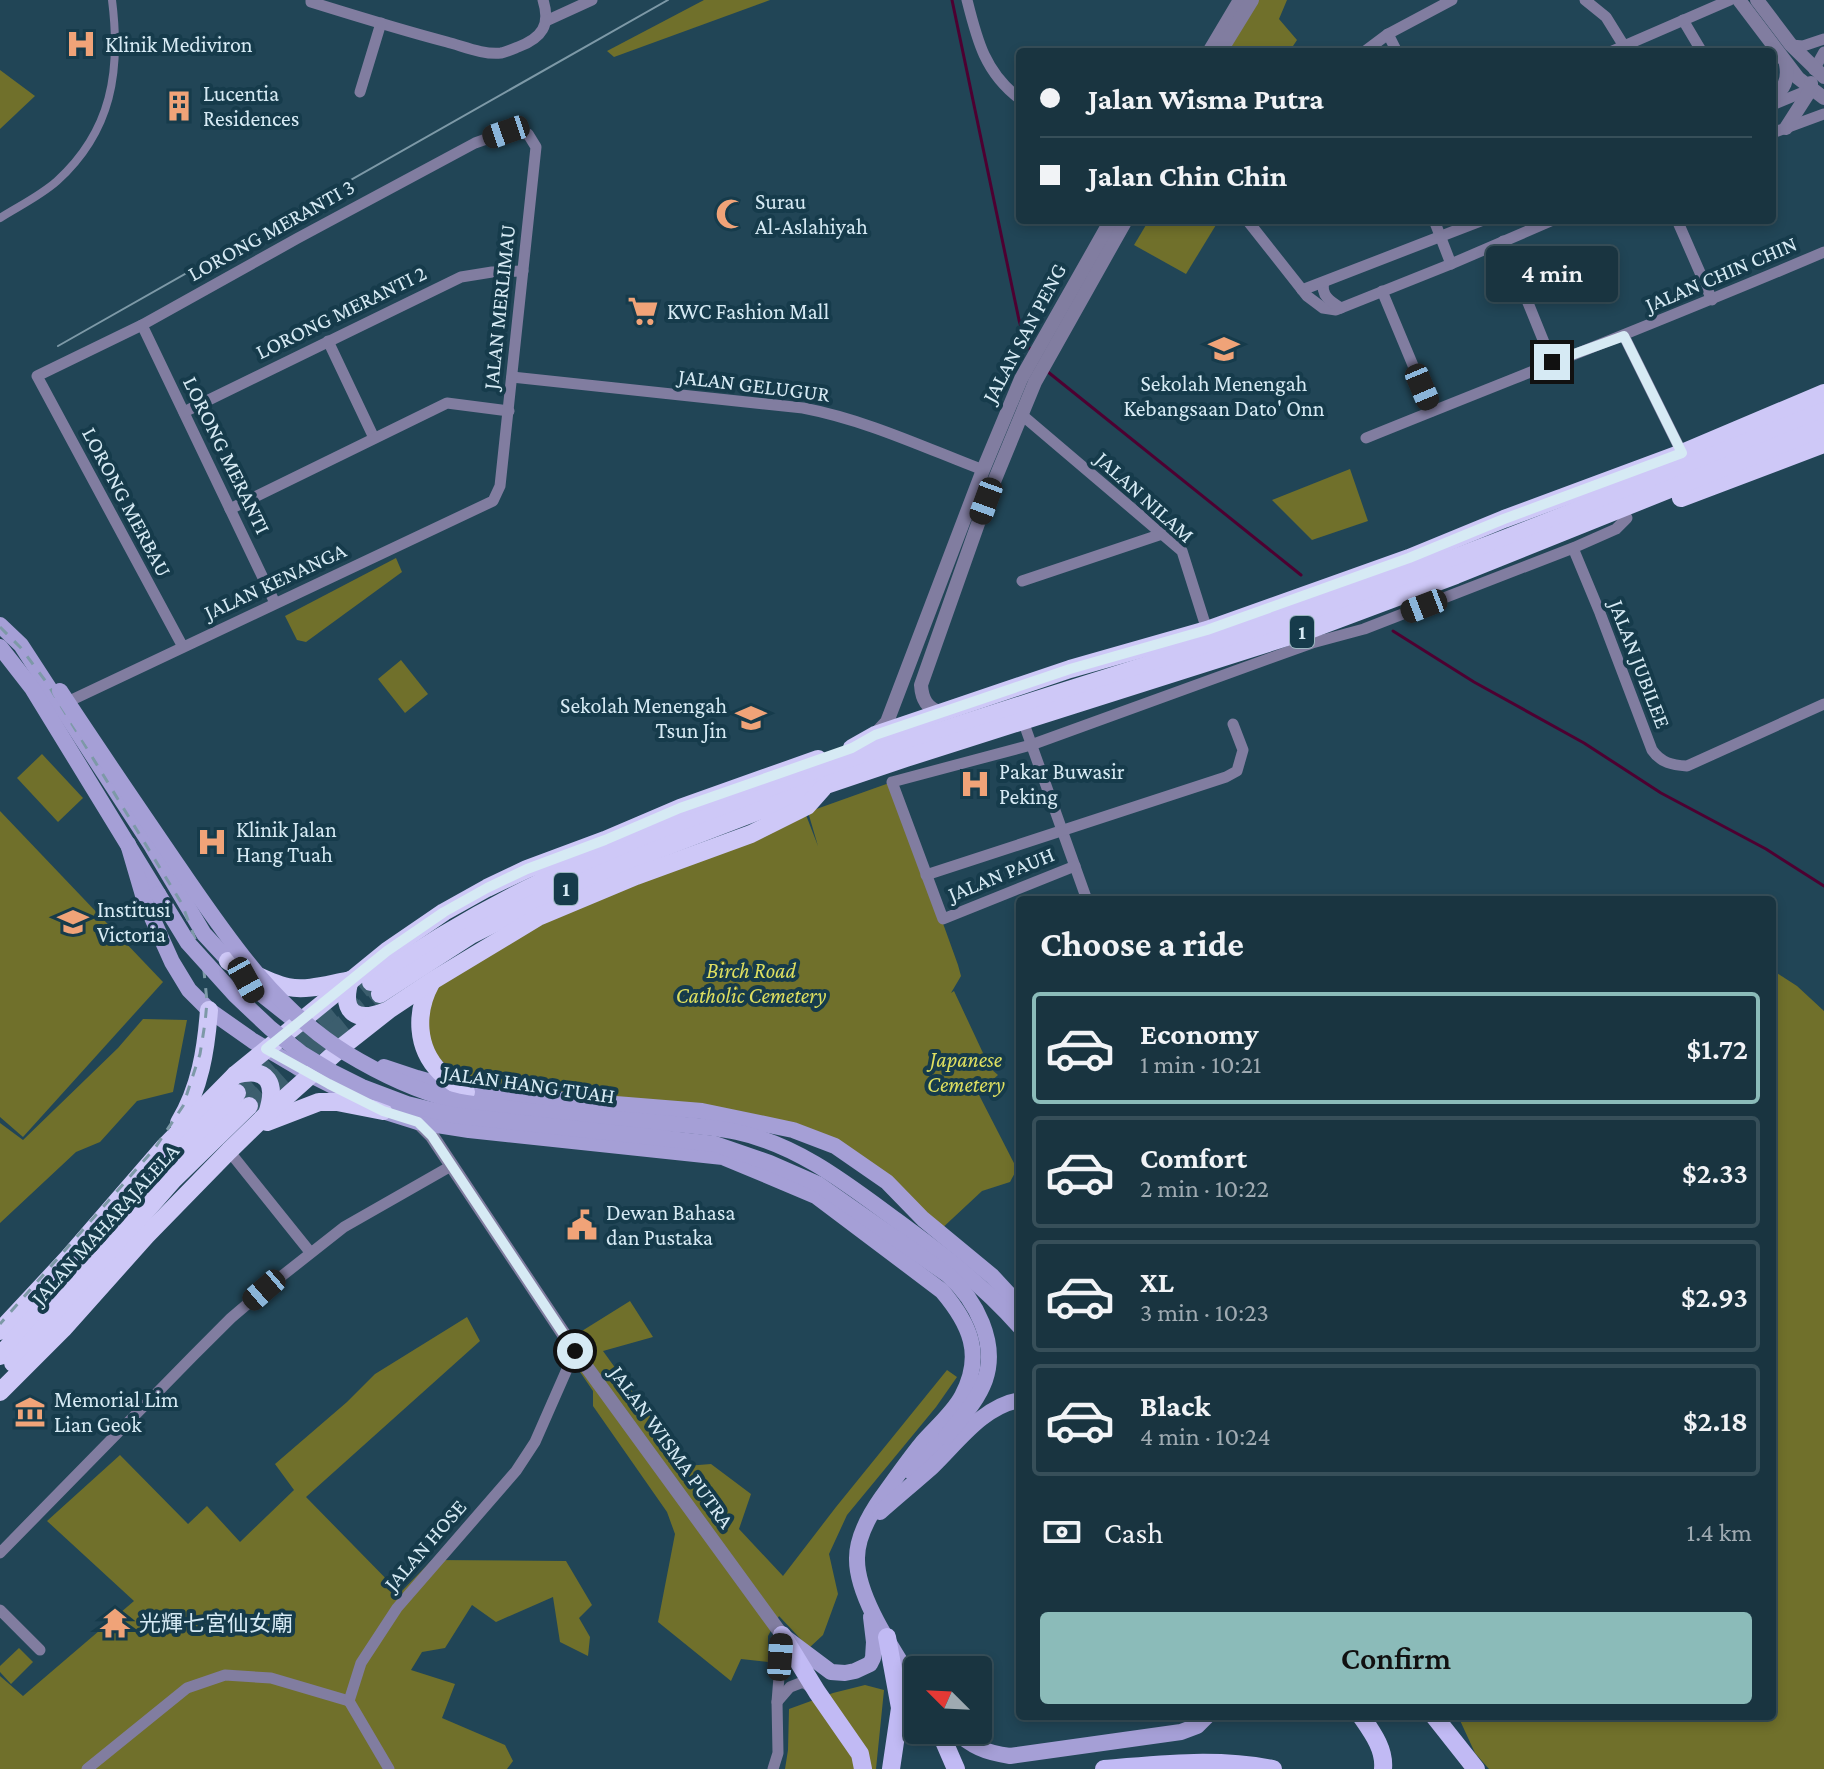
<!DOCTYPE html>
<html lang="en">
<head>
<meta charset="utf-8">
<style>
	:root { --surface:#193440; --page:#223c47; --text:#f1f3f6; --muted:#9faab1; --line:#374f59; --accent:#8bbbb9 }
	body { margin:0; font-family:"Crimson Pro","Noto Sans SC",serif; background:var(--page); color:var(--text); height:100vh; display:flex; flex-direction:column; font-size:30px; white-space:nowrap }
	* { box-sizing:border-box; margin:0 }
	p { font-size:26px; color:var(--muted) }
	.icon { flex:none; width:44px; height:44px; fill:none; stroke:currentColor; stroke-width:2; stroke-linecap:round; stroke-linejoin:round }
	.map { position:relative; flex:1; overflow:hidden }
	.panel { position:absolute; left:1016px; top:896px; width:760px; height:824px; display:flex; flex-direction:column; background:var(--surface); border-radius:8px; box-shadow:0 4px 12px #0003,0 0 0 2px var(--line) }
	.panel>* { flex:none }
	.banner { position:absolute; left:1016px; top:48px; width:760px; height:176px; border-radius:8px; box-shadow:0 4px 12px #0003,0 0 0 2px var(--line); display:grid; align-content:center; height:176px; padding:0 24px; background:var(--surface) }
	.needle { width:52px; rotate:294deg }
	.buttons { position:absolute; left:904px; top:1656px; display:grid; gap:16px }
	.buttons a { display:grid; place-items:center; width:88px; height:88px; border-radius:8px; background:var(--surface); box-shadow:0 4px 12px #0003,0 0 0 2px var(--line); font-size:40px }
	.end { position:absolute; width:36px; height:36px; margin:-18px; border:10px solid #d6eaf4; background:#111; box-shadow:0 0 0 4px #111 }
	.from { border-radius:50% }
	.bubble { position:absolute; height:56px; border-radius:8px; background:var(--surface); box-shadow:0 4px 12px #0003,0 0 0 2px var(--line); font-size:26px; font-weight:600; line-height:56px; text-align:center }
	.car { position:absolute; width:24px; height:48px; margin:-24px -12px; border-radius:10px; box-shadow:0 0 6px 2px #0007; background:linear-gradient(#222 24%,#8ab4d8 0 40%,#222 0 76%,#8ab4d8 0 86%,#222 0) }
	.banner b { display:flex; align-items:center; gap:28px; height:76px; font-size:30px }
	.banner b+b { border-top:2px solid var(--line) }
	.banner i { width:20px; height:20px; background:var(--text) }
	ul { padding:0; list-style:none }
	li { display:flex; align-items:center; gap:24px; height:112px; margin:0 16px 12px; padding:0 8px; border:4px solid var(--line); border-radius:8px }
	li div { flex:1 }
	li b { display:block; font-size:30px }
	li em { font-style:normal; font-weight:600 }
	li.on { border-color:var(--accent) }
	li>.icon { width:72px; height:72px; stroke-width:1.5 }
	h2 { padding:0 24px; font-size:36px; line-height:96px }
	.pay { display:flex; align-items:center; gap:20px; height:88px; padding:0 24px; font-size:30px }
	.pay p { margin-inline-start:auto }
	.cta { display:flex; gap:16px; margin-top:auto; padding:16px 24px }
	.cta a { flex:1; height:92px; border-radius:8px; background:var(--accent); color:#111; font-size:32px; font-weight:600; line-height:92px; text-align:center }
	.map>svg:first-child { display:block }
	.green { fill:#70702b }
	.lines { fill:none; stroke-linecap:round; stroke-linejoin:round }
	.stream { stroke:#4d0031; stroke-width:3 }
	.trunk-tunnel { stroke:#3c5e6e; stroke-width:18; stroke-dasharray:18 9; stroke-linecap:butt }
	.pedestrian { stroke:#817da0; stroke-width:8 }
	.minor { stroke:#817da0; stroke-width:11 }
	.tertiary { stroke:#817da0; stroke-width:14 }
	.secondary { stroke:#a59fd6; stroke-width:16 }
	.primary { stroke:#c1baf4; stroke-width:18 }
	.trunk { stroke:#cec8f7; stroke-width:18 }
	.tram { stroke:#7d99a7; stroke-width:2 }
	.rail { stroke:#7d99a7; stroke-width:3; stroke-dasharray:10 10; stroke-linecap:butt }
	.secondary-bridge { stroke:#a59fd6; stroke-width:16 }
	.route { stroke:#d6eaf4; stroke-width:10 }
	.labels { text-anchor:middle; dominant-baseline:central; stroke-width:8; stroke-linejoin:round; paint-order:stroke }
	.shield { fill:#163b4b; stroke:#9cb6c1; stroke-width:2 }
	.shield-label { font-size:20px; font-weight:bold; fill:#d6eaf4 }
	.poi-label { font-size:22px; fill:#d6eaf4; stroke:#163b4b; text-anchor:start }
	.street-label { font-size:22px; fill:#d6eaf4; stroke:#163b4b }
	.park-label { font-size:22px; font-style:italic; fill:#dedf60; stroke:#163b4b }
</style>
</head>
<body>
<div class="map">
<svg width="1824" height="1769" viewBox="0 0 1824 1769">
	<rect width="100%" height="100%" fill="#214556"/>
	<g class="green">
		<polygon points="704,0 770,0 614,57 607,51"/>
		<polygon points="1257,0 1287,0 1279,19 1297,40 1289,52 1226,52"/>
		<polygon points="0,70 35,96 0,129"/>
		<polygon points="1149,220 1219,220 1186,274 1134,245"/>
		<polygon points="1350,469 1368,521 1312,540 1272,500"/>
		<polygon points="396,558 402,572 306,642 297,640 285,616"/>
		<polygon points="401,660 428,694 405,713 378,679"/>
		<polygon points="42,754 83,798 58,822 17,778"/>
		<polygon points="892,782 958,965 961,976 951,993 954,991 990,1068 998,1075 978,1093 1017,1169 1010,1182 982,1191 938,1232 836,1146 773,1124 465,1084 424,1043 432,981 521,930 806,815 818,846 808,812"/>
		<polygon points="0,811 163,982 23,1137 0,1117"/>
		<polygon points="1772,970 1797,986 1824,1011 1824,1769 1489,1769 1475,1753 1458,1716 1772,1716"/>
		<polygon points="143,1019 187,1020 173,1092 137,1101 100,1142 76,1152 0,1223 0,1123 23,1140 118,1048"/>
		<polygon points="630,1301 653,1337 603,1351 686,1466 711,1464 751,1494 739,1529 783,1576 836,1507 947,1370 957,1377 936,1407 847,1515 829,1554 838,1594 823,1635 809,1648 779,1616 768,1636 768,1662 741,1659 731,1681 658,1622 675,1534 667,1512 593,1406 593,1391 561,1344"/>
		<polygon points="467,1317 480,1341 306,1497 400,1593 432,1560 566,1561 592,1605 579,1618 590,1637 588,1656 560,1642 553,1597 496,1622 472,1605 445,1648 422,1652 411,1670 455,1684 442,1718 505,1745 513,1761 507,1769 0,1769 0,1676 23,1696 134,1601 47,1521 120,1455 188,1524 207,1506 240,1542 294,1490 275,1464 347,1402 375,1374"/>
		<polygon points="19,1648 33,1662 11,1684 0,1672 0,1666"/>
		<polygon points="865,1685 884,1690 876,1769 785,1769 788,1750 789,1709 833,1693"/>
	</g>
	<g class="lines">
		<g class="stream">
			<polyline points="952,0 1019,320 1025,341 1031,351"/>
			<polyline points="1048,372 1301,575"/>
			<polyline points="1393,631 1474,682 1584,743 1661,793 1766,849 1824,886"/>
		</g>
		<g class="trunk-tunnel">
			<polyline points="237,1093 301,1037 371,982"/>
			<polyline points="249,1106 313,1048 380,994"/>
		</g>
		<path class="pedestrian" d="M0 218C19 206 40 196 57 181 112 131 121 71 112 0"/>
		<g class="minor">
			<path d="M311 0V2C356 16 401 30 447 42 463 46 483 55 501 53 506 52 513 49 518 47 542 38 551 25 543 0"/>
			<path d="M967 0C977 40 985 73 1020 99"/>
			<polyline points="1585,0 1606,17 1624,46"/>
			<polyline points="1683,20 1702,52"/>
			<polyline points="546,21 592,0"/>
			<polyline points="1388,34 1397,52"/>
			<polyline points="1791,45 1803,46 1824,39"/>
			<polyline points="1364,52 1388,34 1452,0"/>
			<polyline points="1610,52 1730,0"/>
			<polyline points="1814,70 1824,52"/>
			<polyline points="360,92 381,23"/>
			<polyline points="1772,105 1811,89"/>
			<polyline points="1772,133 1824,114"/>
			<polyline points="1247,220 1307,296 1323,308 1336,310 1451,264 1553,220"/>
			<polyline points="1434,220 1451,264"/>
			<polyline points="1677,220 1712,300"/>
			<polyline points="1503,241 1552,362"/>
			<path d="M1324 282C1320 295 1331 302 1341 308"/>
			<polyline points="1302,290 1483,220"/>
			<polyline points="1382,291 1432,411"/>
			<polyline points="142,325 275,603"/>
			<polyline points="1624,336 1682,453"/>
			<polyline points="328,341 374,438"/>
			<path d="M512 377 803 408C866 420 923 447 983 470"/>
			<polyline points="184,412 461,277 492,272 523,271"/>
			<polyline points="1022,415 1182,551 1207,630"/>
			<path d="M1366 438C1519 376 1672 317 1824 252"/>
			<polyline points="230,509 447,403 509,411"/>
			<path d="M1573 548 1600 613 1652 750C1661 763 1672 765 1687 766L1824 704"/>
			<polyline points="1022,581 1162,534"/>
			<polyline points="61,705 493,501 500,486 536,147 528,134 506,132 475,143 298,238 142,325 37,376 183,647"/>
			<polyline points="1023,721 1087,900"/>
			<polyline points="1075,866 943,919 892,782 1031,745 1312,643 1364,629 1573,548 1616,529 1627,518"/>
			<polyline points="926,875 1226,777 1237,771 1243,750 1233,724"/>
			<polyline points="229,1151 310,1252"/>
			<polyline points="0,1553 193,1356 231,1318 264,1290 344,1227 451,1166"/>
			<polyline points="0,1610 40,1650"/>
			<polyline points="777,1702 790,1687 803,1682 813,1689"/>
			<polyline points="87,1769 187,1688 225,1675 271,1678 349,1701"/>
			<polyline points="389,1769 349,1701 361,1663 397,1608 516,1471 535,1442 575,1351"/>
			<polyline points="773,1769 778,1753 777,1702 782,1639"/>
		</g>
		<g class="tertiary">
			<polyline points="1739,0 1798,78 1824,98"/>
			<polyline points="1757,0 1791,45 1824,77"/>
			<polyline points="1209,52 1240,0"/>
			<polyline points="1220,52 1252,0"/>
			<path d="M1772 99C1784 89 1789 80 1786 64"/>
			<polyline points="1786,128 1811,89 1811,83"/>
			<path d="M941 713C927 708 922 700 921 685L986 501 1035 382 1126 220"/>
			<polyline points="875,735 887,722 983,470 1021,379 1111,220"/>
			<polyline points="418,1122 432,1136 575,1351 782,1635"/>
		</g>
		<g class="secondary">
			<polyline points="0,625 21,645 151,845 204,934 255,989 299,1024"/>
			<polyline points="0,647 32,688 158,894"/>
			<path d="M128 844 145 902 172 962 189 990 209 1010 253 1041 311 1075 383 1111 418 1122 469 1130 723 1157 816 1196 942 1291C970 1324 984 1355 962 1396 953 1413 935 1428 922 1443 908 1460 895 1479 882 1497 870 1514 857 1536 857 1558 856 1598 897 1655 918 1690"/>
			<polyline points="384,1067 417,1078 466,1092 702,1111 793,1130 835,1146 887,1182 923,1219 992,1276 1020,1306"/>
			<polyline points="910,1471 946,1437"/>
			<path d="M880 1512C897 1497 915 1482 932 1467 958 1442 983 1406 1020 1400"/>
			<polyline points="783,1636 831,1672 845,1673 855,1671 870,1664 873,1658 874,1642 871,1617"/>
			<path d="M953 1730C974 1747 983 1752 1010 1756L1181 1732 1197 1726 1207 1716"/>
		</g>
		<g class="primary">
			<polyline points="782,1635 817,1692 860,1754 863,1769"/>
			<polyline points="887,1637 900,1708 891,1769"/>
			<path d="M1361 1716C1372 1732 1385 1749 1383 1769"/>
			<polyline points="1434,1716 1476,1769"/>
			<polyline points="939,1730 956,1769"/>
			<path d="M1104 1769C1161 1764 1217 1758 1273 1769"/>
		</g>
		<g class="trunk">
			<polyline points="1681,498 1824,444"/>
			<polyline points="852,748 875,735 1070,669 1207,630 1409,558 1504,519 1682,453 1824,393"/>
			<path d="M228 961C247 970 268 983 288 987 307 991 329 984 347 981"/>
			<path d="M350 980C340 1013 356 1023 386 1011"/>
			<path d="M371 982C425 944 481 911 541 882 592 857 647 837 700 816 871 749 1047 698 1222 641 1426 574 1625 491 1824 411"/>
			<path d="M431 983C415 1012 416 1048 440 1072 448 1080 458 1085 466 1092"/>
			<polyline points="380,994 471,935 545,898 644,855 826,785 906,758 1309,630 1456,575 1824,427"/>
			<path d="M235 1075C269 1066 277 1084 267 1114"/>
			<polyline points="267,1122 319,1102 337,1102 383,1111"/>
			<path d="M179 1123C200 1088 206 1050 209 1010"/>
			<polyline points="0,1331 68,1258 165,1146 235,1075 387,951 444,912 487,888 527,869 605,840 680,808 818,759"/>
			<polyline points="0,1356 158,1176 237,1093"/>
			<polyline points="13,1363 173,1180 249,1106"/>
			<polyline points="0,1392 63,1329 146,1236 229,1151 267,1114 343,1046 390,1009 432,981 538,917 636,876 751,834 807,806 823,788"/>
		</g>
		<polyline class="tram" points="58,346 668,0"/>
		<polyline class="rail" points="0,627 21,648 47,683 182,904 198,947 204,971 207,1002 205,1023 200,1054 183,1106 155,1148 0,1324"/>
		<g class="secondary-bridge">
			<path d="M60 691C98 749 137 806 176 863 225 934 272 1007 346 1053 379 1073 414 1090 452 1100 469 1105 488 1105 506 1108 554 1115 603 1118 652 1122 680 1125 709 1126 737 1132 798 1145 847 1184 896 1220 941 1253 983 1285 1020 1327"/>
			<path d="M158 894 188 943 235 995 270 1028 301 1053 334 1073 362 1087 407 1104 452 1115 715 1144 770 1163 818 1184 948 1275C976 1300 998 1343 985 1380 977 1402 960 1419 946 1437"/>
		</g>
	</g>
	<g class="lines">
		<polyline class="route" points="575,1351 432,1136 418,1122 383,1111 329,1084 266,1049 387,951 444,912 487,888 527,869 605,840 680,808 852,748 875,735 1070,669 1207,630 1409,558 1504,519 1682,453 1624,336 1552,362"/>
	</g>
	<defs>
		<g id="hospital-bare" transform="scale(2.4)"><path d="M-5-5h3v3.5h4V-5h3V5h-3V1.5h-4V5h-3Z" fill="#f0a378" stroke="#163b4b" stroke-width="2.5" paint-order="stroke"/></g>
		<g id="building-bare" transform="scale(2.4)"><path d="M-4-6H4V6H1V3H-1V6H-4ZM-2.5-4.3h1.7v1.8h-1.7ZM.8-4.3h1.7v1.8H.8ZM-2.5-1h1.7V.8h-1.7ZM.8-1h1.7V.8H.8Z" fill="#f0a378" stroke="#163b4b" stroke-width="2.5" paint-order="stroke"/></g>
		<g id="mosque-bare" transform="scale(2.4)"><path d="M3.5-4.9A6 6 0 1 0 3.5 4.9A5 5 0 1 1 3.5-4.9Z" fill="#f0a378" stroke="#163b4b" stroke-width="2.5" paint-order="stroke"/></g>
		<g id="supermarket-bare" transform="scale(2.4)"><path d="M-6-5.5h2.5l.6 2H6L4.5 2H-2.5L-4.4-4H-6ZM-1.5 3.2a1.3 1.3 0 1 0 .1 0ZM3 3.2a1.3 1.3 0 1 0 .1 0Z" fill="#f0a378" stroke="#163b4b" stroke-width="2.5" paint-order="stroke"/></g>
		<g id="school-bare" transform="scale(2.4)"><path d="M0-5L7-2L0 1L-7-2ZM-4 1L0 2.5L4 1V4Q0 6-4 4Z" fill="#f0a378" stroke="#163b4b" stroke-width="2.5" paint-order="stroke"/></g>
		<g id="civic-bare" transform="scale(2.4)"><path d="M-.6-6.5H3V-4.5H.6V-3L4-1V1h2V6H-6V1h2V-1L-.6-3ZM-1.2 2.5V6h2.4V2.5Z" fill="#f0a378" stroke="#163b4b" stroke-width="2.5" paint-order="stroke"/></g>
		<g id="museum-bare" transform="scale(2.4)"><path d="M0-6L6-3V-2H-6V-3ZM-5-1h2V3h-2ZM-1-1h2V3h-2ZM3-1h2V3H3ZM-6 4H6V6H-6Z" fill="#f0a378" stroke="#163b4b" stroke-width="2.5" paint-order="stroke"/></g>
		<g id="temple-bare" transform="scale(2.4)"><path d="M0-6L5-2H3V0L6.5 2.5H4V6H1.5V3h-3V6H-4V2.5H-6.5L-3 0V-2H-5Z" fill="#f0a378" stroke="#163b4b" stroke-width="2.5" paint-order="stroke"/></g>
	</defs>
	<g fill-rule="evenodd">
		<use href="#hospital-bare" x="81" y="44"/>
		<use href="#building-bare" x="179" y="106"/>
		<use href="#mosque-bare" x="731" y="214"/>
		<use href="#supermarket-bare" x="643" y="311"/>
		<use href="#school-bare" x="1224" y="349"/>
		<use href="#school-bare" x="751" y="718"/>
		<use href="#hospital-bare" x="975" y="784"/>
		<use href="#hospital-bare" x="212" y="842"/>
		<use href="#school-bare" x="73" y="922"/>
		<use href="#civic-bare" x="582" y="1225"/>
		<use href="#museum-bare" x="30" y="1412"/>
		<use href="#temple-bare" x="115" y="1623"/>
	</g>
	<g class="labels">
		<g class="shield">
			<rect x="1290" y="616" width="24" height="32" rx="6"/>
			<rect x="554" y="873" width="24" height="32" rx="6"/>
		</g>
		<g class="shield-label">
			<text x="1302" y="632">1</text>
			<text x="566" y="889">1</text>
		</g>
		<g class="poi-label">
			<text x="105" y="44">Klinik Mediviron</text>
			<text x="203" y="93">Lucentia<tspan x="203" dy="25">Residences</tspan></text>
			<text x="755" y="201">Surau<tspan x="755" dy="25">Al-Aslahiyah</tspan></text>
			<text x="667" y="311">KWC Fashion Mall</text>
			<text x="1224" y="383" text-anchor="middle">Sekolah Menengah<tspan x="1224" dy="25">Kebangsaan Dato' Onn</tspan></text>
			<text x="727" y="705" text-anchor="end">Sekolah Menengah<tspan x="727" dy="25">Tsun Jin</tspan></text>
			<text x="999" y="771">Pakar Buwasir<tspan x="999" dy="25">Peking</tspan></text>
			<text x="236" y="829">Klinik Jalan<tspan x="236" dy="25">Hang Tuah</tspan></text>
			<text x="97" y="909">Institusi<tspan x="97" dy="25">Victoria</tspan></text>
			<text x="606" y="1212">Dewan Bahasa<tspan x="606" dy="25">dan Pustaka</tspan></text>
			<text x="54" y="1399">Memorial Lim<tspan x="54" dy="25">Lian Geok</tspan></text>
			<text x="139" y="1623">光輝七宮仙女廟</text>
		</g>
		<g class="street-label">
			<text transform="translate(271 230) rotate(-29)">LORONG MERANTI 3</text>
			<text transform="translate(1721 274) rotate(-23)">JALAN CHIN CHIN</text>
			<text transform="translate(499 307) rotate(-84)">JALAN MERLIMAU</text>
			<text transform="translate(341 312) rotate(-26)">LORONG MERANTI 2</text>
			<text transform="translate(1024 333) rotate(-62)">JALAN SAN PENG</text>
			<text transform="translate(754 385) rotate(7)">JALAN GELUGUR</text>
			<text transform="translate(227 455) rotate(64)">LORONG MERANTI</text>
			<text transform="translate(1145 497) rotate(42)">JALAN NILAM</text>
			<text transform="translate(127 502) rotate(62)">LORONG MERBAU</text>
			<text transform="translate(275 581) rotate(-25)">JALAN KENANGA</text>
			<text transform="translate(1640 664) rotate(69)">JALAN JUBILEE</text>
			<text transform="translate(1001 874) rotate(-22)">JALAN PAUH</text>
			<text transform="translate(529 1084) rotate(8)">JALAN HANG TUAH</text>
			<text transform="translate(105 1224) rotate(-48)">JALAN MAHARAJALELA</text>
			<text transform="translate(672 1447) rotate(54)">JALAN WISMA PUTRA</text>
			<text transform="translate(425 1545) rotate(-49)">JALAN HOSE</text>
		</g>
		<g class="park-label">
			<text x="751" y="970">Birch Road<tspan x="751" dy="25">Catholic Cemetery</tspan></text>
			<text x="966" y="1059">Japanese<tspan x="966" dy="25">Cemetery</tspan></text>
		</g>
	</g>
</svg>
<div class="buttons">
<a><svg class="needle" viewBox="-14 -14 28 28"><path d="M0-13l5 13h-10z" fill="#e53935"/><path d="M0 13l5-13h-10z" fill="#9faab1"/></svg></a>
</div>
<i class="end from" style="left:575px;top:1351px"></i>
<i class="end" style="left:1552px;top:362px"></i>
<div class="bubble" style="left:1486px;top:246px;width:132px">4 min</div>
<i class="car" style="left:506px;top:132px;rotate:251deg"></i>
<i class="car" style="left:1422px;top:387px;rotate:157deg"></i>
<i class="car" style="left:986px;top:501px;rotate:200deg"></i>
<i class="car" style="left:1424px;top:606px;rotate:249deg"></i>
<i class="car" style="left:246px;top:980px;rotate:151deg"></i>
<i class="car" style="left:264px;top:1290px;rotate:229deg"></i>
<i class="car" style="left:780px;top:1657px;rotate:4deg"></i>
<div class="banner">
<b><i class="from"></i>Jalan Wisma Putra</b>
<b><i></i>Jalan Chin Chin</b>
</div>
<section class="panel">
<h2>Choose a ride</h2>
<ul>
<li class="on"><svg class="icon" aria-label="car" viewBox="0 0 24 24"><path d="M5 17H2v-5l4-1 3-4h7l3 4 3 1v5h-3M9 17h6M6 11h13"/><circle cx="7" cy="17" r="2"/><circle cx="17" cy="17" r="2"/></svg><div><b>Economy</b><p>1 min · 10:21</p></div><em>$1.72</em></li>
<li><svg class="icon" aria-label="car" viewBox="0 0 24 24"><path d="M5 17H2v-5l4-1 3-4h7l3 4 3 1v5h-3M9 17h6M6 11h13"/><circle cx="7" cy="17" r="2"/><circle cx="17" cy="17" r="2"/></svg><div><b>Comfort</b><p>2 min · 10:22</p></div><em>$2.33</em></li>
<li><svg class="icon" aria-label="car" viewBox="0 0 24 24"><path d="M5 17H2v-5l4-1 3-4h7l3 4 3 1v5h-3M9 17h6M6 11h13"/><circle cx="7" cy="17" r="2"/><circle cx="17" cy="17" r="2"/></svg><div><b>XL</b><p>3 min · 10:23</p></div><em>$2.93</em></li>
<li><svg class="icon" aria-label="car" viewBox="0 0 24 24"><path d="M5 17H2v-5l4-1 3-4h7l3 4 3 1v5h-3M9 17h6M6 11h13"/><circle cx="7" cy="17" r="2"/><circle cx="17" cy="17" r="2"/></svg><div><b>Black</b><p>4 min · 10:24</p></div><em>$2.18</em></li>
</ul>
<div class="pay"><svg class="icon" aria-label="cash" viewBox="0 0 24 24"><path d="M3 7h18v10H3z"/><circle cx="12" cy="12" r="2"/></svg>Cash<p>1.4 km</p></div>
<div class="cta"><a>Confirm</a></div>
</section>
</div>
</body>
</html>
